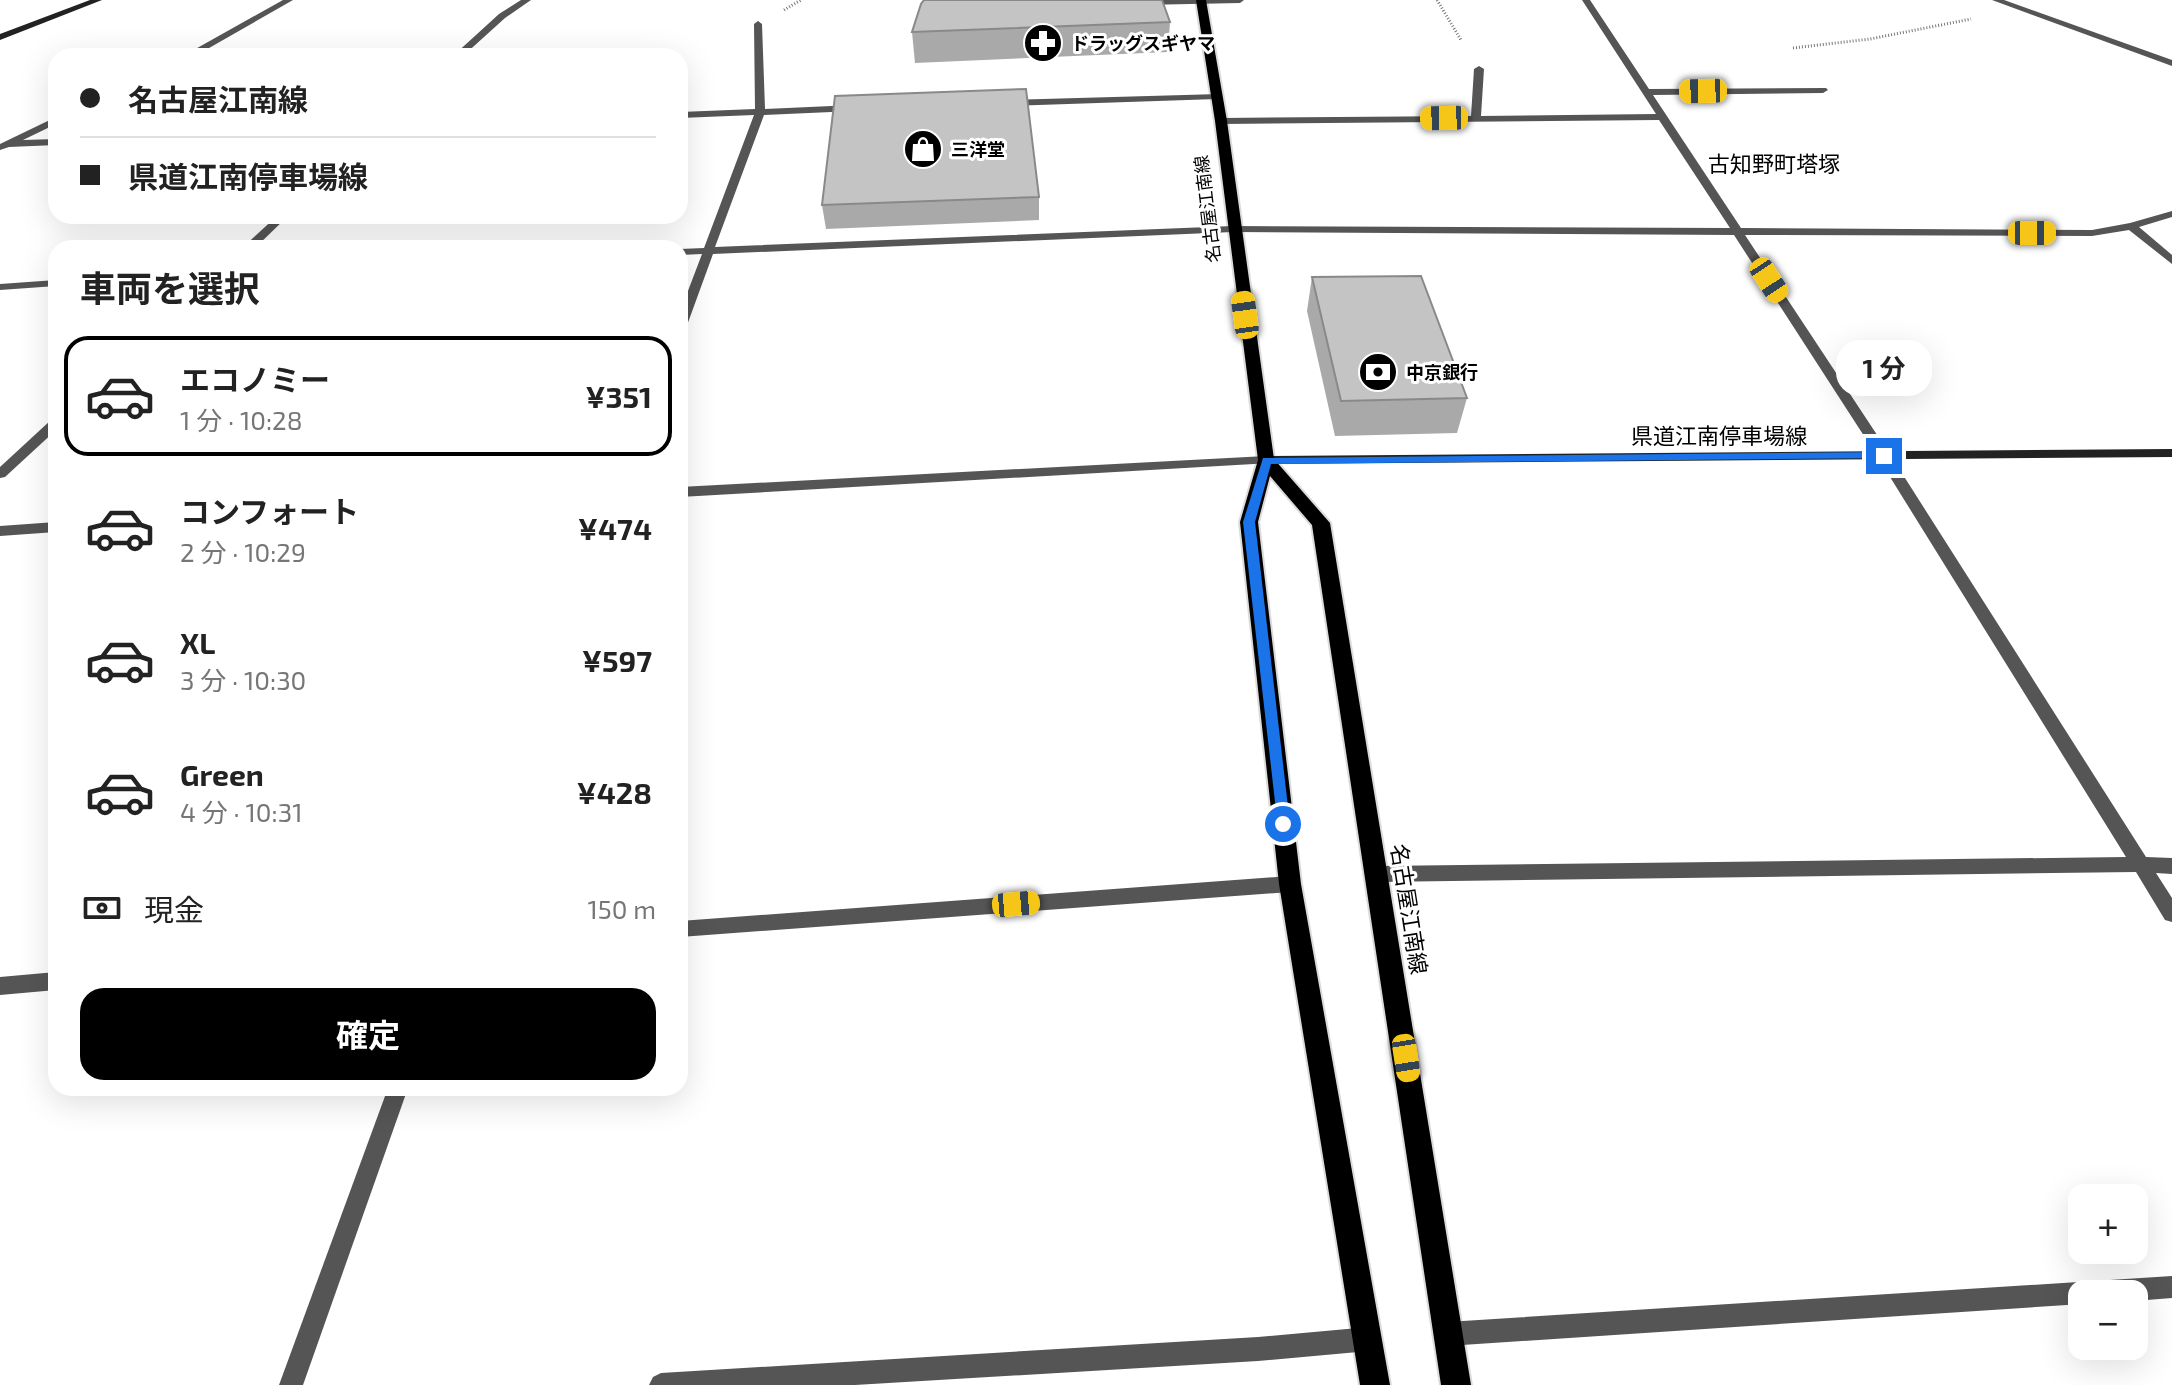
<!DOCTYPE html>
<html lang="ja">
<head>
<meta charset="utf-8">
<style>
	:root { --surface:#fff; --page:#f6f6f6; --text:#222; --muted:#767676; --line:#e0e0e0; --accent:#000 }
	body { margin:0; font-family:"Exo 2","Noto Sans JP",sans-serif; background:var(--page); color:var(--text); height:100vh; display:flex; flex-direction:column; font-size:30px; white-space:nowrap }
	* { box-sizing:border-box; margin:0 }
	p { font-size:26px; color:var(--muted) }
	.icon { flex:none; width:44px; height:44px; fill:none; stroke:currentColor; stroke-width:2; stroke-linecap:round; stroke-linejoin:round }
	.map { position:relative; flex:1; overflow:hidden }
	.details { position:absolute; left:48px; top:240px; width:640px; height:856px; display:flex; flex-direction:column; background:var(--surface); border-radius:24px; box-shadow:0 8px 32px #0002 }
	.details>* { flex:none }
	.hud { position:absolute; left:48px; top:48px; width:640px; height:176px; border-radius:24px; box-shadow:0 8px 32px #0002; display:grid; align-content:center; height:176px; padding:0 32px; background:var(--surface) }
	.fabs { position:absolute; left:2068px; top:1184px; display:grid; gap:16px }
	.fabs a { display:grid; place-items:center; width:80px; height:80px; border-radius:16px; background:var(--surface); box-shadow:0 8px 32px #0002; font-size:40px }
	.end { position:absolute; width:36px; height:36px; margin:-18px; border:10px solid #1a73e8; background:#fff; box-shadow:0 0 0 4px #fff }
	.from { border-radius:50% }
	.bubble { position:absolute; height:56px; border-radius:24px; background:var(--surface); box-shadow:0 8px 32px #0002; font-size:26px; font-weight:700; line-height:56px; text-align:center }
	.car { position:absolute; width:24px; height:48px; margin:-24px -12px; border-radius:10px; box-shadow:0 0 6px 2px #0007; background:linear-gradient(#f5c518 24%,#345 0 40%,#f5c518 0 76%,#345 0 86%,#f5c518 0) }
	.hud b { display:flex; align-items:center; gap:28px; height:76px; font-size:30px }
	.hud b+b { border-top:2px solid var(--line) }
	.hud i { width:20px; height:20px; background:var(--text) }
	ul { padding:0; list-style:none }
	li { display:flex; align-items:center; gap:24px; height:120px; margin:0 16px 12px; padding:0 16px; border:4px solid transparent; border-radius:24px }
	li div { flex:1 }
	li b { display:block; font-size:30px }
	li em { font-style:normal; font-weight:700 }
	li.active { border-color:var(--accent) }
	li>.icon { width:72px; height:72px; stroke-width:1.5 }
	h2 { padding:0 32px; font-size:36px; line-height:96px }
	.pay { display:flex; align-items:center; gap:20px; height:88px; padding:0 32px; font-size:30px }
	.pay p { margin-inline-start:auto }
	.button { display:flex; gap:16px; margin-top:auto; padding:16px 32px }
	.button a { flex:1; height:92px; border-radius:24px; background:var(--accent); color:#fff; font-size:32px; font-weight:700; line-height:92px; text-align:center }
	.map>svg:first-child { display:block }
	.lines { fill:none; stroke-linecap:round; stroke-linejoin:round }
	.primary-casing { stroke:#dbdbdb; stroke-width:4 }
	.path { stroke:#777; stroke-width:3; stroke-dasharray:1 2; stroke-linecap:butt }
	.minor { fill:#555; fill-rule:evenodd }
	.tertiary { fill:#555; fill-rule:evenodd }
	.secondary { fill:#222; fill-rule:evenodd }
	.primary { fill:#000; fill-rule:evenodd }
	.wall { fill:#a9a9a9 }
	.building { fill:#c4c4c4; stroke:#898989; stroke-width:2 }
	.route { fill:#1a73e8 }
	.labels { text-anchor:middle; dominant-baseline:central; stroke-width:6; stroke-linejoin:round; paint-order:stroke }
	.far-poi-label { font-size:18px; font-weight:bold; fill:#000; stroke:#fff; text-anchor:start }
	.far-street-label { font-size:18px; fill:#000; stroke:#fff }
	.far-quarter-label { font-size:22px; fill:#000; stroke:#fff }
	.street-label { font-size:22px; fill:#000; stroke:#fff }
</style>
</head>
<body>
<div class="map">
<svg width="2172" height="1385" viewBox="0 0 2172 1385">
	<rect width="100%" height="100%" fill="#fff"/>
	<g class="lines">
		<g class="primary-casing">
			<polygon id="primary" points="1196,0 1206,0 1227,121 1274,459 1330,523 1471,1385 1441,1385 1312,525 1270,476 1258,522 1301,884 1390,1385 1360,1385 1279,884 1240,522 1258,460 1215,121"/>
		</g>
		<g class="path">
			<polyline points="1437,0 1461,40"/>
			<polyline points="784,10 801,0"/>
			<polyline points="1793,48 1870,39 1971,19"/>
		</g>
		<g class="minor">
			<polygon points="283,0 293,0 195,56 183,56"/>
			<polygon points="521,0 531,0 505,18 463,56 453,56 499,14"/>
			<polygon points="1138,0 1244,0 1240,3 1141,5 1137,2"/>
			<polygon points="1582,0 1590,0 1649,89 1826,88 1828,90 1823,93 1653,95 1741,228 2092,230 2130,223 2172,211 2172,217 2139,227 2172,255 2172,264 2129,230 2092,236 1745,235 1891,456 2146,857 2172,858 2172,874 2156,873 2172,898 2172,922 2165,920 2136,872 1378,882 1372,879 1369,874 1372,869 1378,866 2126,857 1877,456 1734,235 1233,232 713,254 686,328 680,332 680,312 702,254 680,255 680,249 704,248 754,115 680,118 680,112 755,109 754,24 758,21 762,24 765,109 854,105 859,108 854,111 764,115 715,247 1233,226 1730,228 1659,120 1221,124 1216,121 1221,118 1471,116 1474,69 1479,66 1484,69 1481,116 1656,114"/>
			<polygon points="1992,0 2004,0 2172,60 2172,66"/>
			<polygon points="1220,94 1222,96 1217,99 1009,106 1004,103 1009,100"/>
			<polygon points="56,117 56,124 23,140 56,139 56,145 9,147 0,150 0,144"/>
			<polygon points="277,216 288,216 255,248 242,248"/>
			<polygon points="56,280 56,286 0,290 0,284"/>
			<polygon points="56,419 56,430 5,477 0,478 0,467 51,420"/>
			<polygon points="1290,876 1296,878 1299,884 1296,890 1290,892 680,937 680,921"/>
			<polygon points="56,972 56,990 0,995 0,977"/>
			<polygon points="388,1088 408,1088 303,1385 279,1385"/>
			<polygon points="2172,1276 2172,1298 2134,1301 2134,1294 2082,1294 2082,1304 1447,1346 1439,1342 1435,1334 1439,1326 1447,1322"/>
			<polygon points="1369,1327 1377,1331 1381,1339 1377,1347 1369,1351 1258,1361 855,1385 649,1385 653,1377 661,1373 1258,1337"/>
		</g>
		<g class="tertiary">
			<polygon points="1266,456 1273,460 1271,463 680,497 680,487"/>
			<polygon points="56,522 56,532 0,536 0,526"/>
		</g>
		<g class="secondary">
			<polygon points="90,0 102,0 0,40 0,34"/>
			<polygon points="2172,449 2172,457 1266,464 1259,460 1266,456"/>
		</g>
		<use href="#primary" class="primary"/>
	</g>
	<g class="wall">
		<polygon points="1170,22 1168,52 915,63 912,32"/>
		<polygon points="1039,197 1039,220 826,229 822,205"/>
		<polygon points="1312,277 1467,398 1457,433 1335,436 1307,311"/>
	</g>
	<g class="building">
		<polygon points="924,0 1162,0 1170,22 912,32 921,4"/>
		<polygon points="1026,89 1039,197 822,205 835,96"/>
		<polygon points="1421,276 1467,398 1341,401 1312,277"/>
	</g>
	<polygon class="route" points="1884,452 1889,456 1887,458 1271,464 1255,522 1290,824 1283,830 1278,828 1243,522 1263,458"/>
	<defs>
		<g id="pharmacy-disc" transform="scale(2)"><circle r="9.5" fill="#000" stroke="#fff"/><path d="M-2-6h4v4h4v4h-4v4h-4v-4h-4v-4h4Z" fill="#fff"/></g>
		<g id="shop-disc" transform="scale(2)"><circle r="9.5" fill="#000" stroke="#fff"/><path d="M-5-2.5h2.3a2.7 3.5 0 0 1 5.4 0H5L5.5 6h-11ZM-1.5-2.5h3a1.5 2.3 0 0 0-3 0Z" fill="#fff"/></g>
		<g id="bank-disc" transform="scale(2)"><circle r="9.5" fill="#000" stroke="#fff"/><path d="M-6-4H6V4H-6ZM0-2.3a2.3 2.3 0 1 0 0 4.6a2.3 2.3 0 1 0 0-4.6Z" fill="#fff"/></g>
	</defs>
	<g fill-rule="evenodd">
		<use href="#pharmacy-disc" x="1043" y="43"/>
		<use href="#shop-disc" x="923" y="149"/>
		<use href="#bank-disc" x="1378" y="372"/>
	</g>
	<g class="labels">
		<g class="far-poi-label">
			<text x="1071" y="43">ドラッグスギヤマ</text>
			<text x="951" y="149">三洋堂</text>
			<text x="1406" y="372">中京銀行</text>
		</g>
		<g class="far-street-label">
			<text transform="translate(1207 209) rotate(-97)">名古屋江南線</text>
		</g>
		<g class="far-quarter-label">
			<text x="1774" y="163">古知野町塔塚</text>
		</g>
		<g class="street-label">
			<text x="1719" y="435">県道江南停車場線</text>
			<text transform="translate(1410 909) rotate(81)">名古屋江南線</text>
		</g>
	</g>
</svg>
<div class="fabs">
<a>+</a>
<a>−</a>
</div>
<i class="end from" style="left:1283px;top:824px"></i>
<i class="end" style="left:1884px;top:456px"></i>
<div class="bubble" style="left:1836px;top:340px;width:96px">1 分</div>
<i class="car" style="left:1703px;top:91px;rotate:269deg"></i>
<i class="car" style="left:1444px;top:118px;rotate:269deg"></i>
<i class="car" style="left:2032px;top:233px;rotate:90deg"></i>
<i class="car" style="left:1769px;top:280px;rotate:147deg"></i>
<i class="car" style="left:1245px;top:315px;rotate:352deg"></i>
<i class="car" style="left:1016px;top:904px;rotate:85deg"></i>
<i class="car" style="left:1406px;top:1058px;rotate:171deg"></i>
<div class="hud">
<b><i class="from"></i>名古屋江南線</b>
<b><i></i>県道江南停車場線</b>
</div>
<section class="details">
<h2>車両を選択</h2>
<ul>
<li class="active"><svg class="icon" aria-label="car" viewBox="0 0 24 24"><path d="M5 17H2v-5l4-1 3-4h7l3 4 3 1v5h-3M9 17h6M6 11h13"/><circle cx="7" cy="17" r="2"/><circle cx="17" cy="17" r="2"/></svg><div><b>エコノミー</b><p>1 分 · 10:28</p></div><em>¥351</em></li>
<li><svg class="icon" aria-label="car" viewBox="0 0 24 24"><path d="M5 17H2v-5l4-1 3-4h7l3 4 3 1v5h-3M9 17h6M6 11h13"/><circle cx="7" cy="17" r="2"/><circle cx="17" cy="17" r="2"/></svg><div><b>コンフォート</b><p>2 分 · 10:29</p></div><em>¥474</em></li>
<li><svg class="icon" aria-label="car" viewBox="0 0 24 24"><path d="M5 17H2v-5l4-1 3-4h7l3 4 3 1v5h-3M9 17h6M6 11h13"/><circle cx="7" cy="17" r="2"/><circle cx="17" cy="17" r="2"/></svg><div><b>XL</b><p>3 分 · 10:30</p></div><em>¥597</em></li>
<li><svg class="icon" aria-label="car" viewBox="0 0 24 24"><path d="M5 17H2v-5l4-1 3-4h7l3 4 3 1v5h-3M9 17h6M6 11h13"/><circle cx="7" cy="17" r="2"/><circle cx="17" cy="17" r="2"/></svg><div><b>Green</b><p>4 分 · 10:31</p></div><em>¥428</em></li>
</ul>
<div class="pay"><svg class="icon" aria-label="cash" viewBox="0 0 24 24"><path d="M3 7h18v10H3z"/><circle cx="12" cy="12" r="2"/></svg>現金<p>150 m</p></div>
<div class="button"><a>確定</a></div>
</section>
</div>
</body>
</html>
